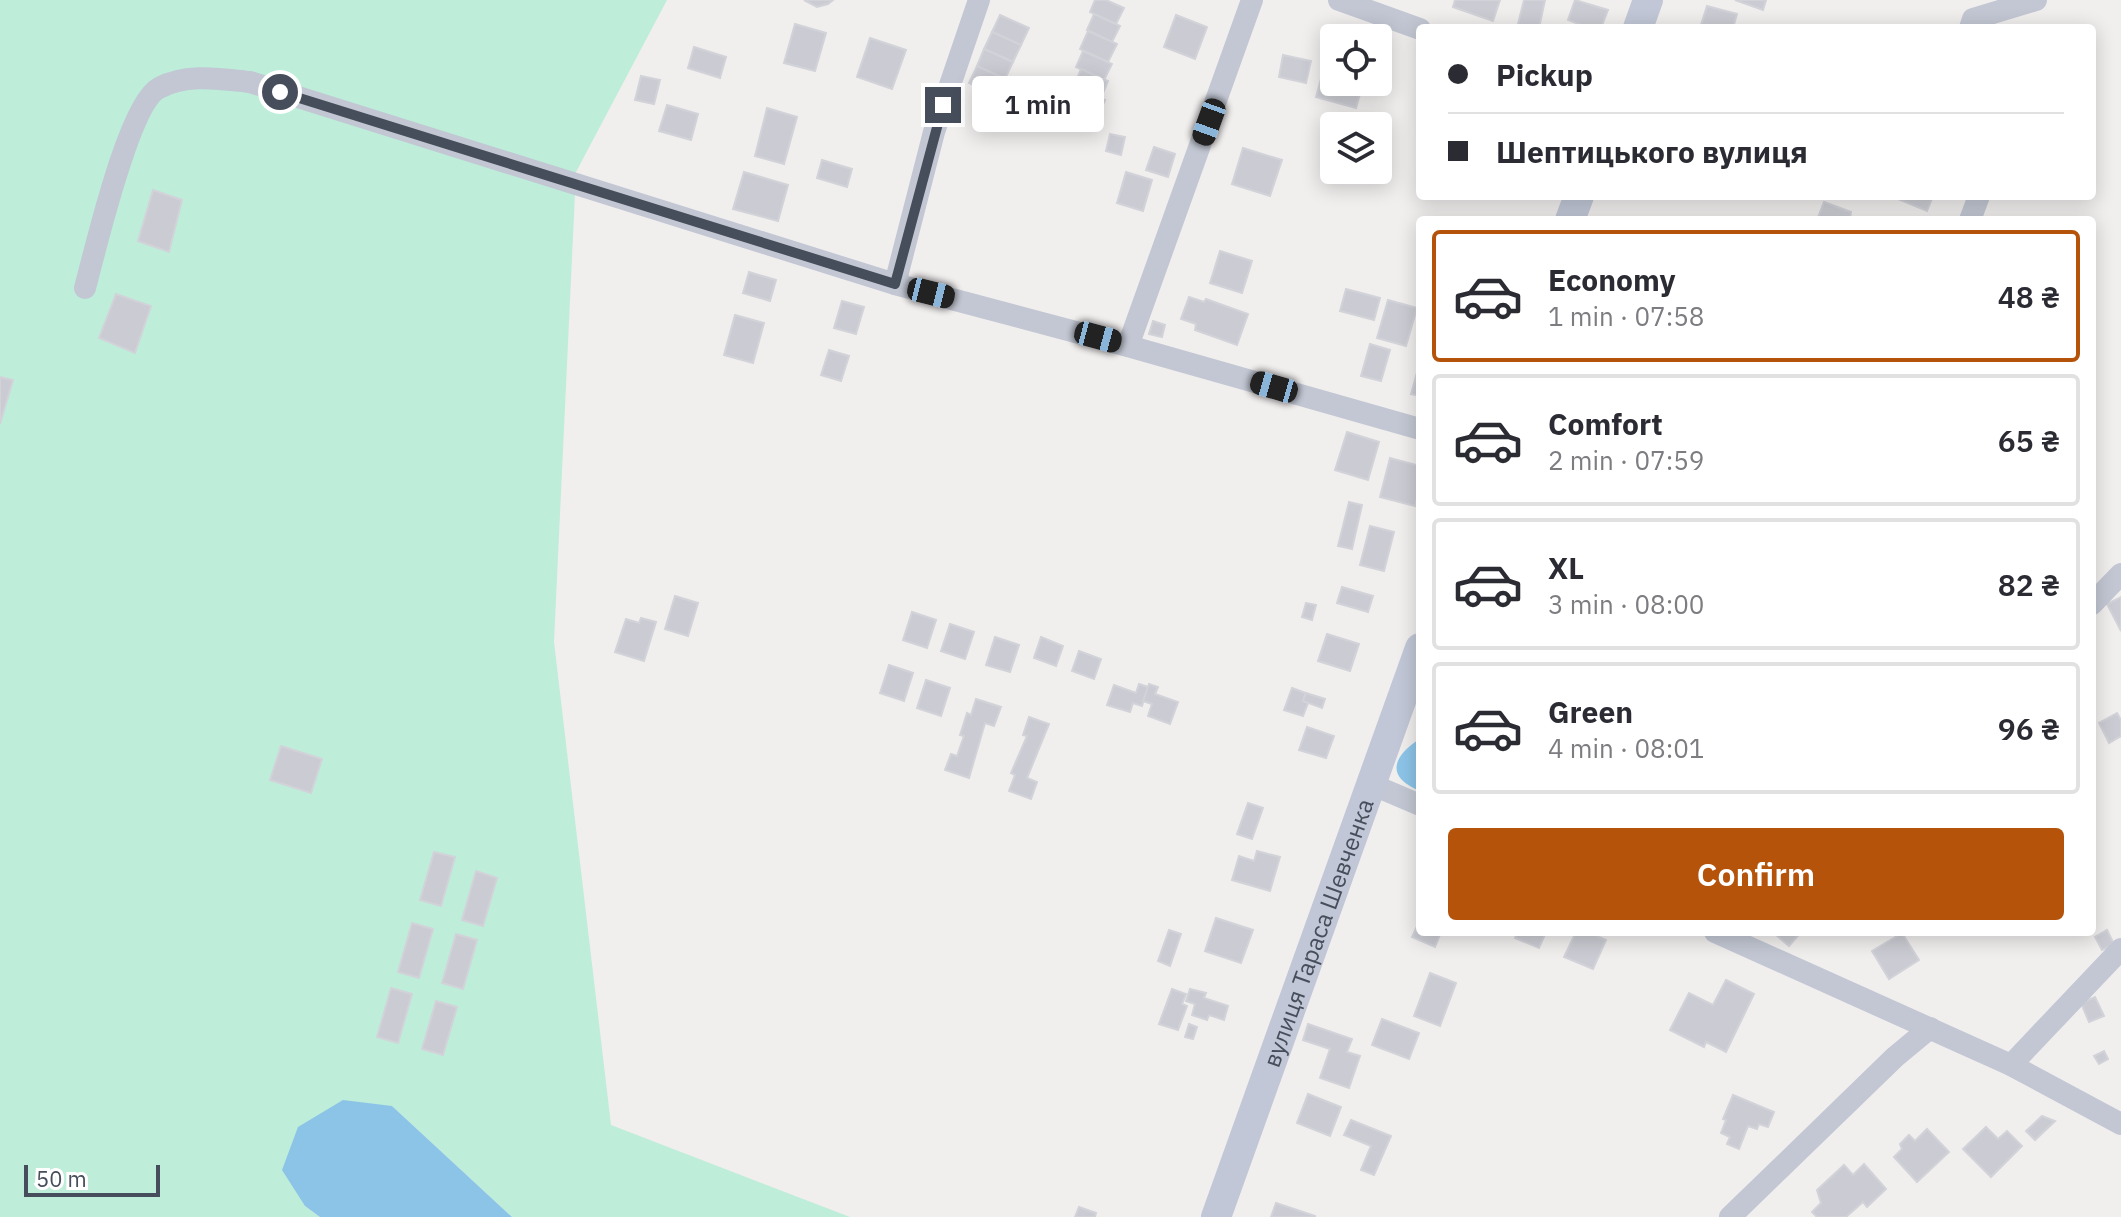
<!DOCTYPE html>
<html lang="en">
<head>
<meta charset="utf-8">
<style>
	:root { --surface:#fff; --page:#f7f7f7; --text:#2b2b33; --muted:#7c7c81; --line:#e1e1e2; --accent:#b45309 }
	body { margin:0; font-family:"IBM Plex Sans",sans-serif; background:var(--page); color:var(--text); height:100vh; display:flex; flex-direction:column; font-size:30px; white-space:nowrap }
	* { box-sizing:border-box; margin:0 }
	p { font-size:26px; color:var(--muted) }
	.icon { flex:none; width:44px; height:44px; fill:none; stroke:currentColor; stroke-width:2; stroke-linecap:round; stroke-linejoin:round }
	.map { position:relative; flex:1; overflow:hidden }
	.drawer { position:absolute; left:1416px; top:216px; width:680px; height:720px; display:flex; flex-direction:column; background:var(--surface); border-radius:8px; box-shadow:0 4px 20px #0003 }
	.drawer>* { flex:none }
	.top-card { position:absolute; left:1416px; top:24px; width:680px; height:176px; border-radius:8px; box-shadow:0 4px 20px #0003; display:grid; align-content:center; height:176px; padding:0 32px; background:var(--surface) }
	.buttons { position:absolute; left:1320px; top:24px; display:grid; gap:16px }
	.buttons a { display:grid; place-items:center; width:72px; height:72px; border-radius:8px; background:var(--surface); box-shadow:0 4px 20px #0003; font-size:40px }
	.scale { position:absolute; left:24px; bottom:20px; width:136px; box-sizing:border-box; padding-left:8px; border:4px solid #474e5b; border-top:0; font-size:22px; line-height:28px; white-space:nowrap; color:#474e5b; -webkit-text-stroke:6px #fff; paint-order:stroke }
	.end { position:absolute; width:36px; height:36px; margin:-18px; border:10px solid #474e5b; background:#fff; box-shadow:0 0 0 4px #fff }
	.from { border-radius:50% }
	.bubble { position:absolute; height:56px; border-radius:8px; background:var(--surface); box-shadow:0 4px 20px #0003; font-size:26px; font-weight:600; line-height:56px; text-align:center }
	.car { position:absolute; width:24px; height:48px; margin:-24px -12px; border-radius:10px; box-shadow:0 0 6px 2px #0007; background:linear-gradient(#222 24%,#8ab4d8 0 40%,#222 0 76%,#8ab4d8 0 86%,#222 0) }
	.top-card b { display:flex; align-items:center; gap:28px; height:76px; font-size:30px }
	.top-card b+b { border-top:2px solid var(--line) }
	.top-card i { width:20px; height:20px; background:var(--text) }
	ul { padding:14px 0 0; list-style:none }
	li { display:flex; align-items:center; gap:24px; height:132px; margin:0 16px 12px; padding:0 16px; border:4px solid var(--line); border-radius:8px }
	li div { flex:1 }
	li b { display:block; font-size:30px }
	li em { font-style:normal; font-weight:600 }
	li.active { border-color:var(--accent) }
	li>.icon { width:72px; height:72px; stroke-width:1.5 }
	.button { display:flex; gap:16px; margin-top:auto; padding:16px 32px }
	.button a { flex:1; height:92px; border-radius:8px; background:var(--accent); color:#fff; font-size:32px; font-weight:600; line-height:92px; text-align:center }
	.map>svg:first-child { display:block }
	.green { fill:#beedd9 }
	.water { fill:#8cc4e8 }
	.building { fill:#cbccd3; stroke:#d2d3d9; stroke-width:2 }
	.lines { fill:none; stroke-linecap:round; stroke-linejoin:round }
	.street { stroke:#c2c7d3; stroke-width:22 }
	.secondary { stroke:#c1c7d6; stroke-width:30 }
	.route { stroke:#474e5b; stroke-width:10 }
	.labels { text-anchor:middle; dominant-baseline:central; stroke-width:6; stroke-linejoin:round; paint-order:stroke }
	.street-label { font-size:24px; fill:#474e5b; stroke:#fff }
</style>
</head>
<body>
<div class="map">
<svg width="2121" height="1217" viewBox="0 0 2121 1217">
	<rect width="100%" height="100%" fill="#f1eeee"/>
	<polygon class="green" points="0,0 667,0 576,172 554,642 611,1125 850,1217 512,1217 392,1106 305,1206 320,1217 0,1217"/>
	<g class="water">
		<path d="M1418 740H1420V791C1387 778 1391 758 1418 740Z"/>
		<polygon points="343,1100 392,1106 512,1217 320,1217 305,1206 282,1170 298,1127"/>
	</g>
	<g class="building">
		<polygon points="804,0 833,0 828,4 817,7"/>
		<polygon points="1095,0 1106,0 1124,8 1116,24 1090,12"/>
		<polygon points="1455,0 1500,0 1493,21 1453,7"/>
		<polygon points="1524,0 1545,0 1539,28 1517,28"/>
		<polygon points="1575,0 1608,10 1601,28 1589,28 1568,20"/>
		<polygon points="1735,0 1766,0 1763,10"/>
		<polygon points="1707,6 1737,14 1733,28 1700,28"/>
		<polygon points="1094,14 1120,26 1112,42 1087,30"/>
		<polygon points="1000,15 1029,28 1021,45 992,32"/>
		<polygon points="1176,15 1207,27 1195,59 1164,47"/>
		<polygon points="795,24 826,33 815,71 784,63"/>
		<polygon points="1088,31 1117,44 1108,62 1080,49"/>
		<polygon points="992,32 1021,45 1013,62 984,49"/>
		<polygon points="870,38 906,50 892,89 857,77"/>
		<polygon points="694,47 726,57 720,78 688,68"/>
		<polygon points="984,49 1013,62 1005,79 977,66"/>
		<polygon points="1083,51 1112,64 1104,80 1076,67"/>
		<polygon points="1283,55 1311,61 1306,83 1279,77"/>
		<polygon points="977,66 1005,79 997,96 969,83"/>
		<polygon points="1324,68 1334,71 1334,82 1362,87 1356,108 1316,97"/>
		<polygon points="1081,69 1108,81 1101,98 1074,86"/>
		<polygon points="641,76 660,80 654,104 635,100"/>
		<polygon points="1079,88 1105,100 1098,116 1072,104"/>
		<polygon points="1072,104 1093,113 1089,123 1068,113"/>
		<polygon points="667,105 698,114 691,140 659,131"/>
		<polygon points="767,108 797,117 784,164 755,156"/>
		<polygon points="1110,134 1125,137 1121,155 1106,151"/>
		<polygon points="1154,147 1175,154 1168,177 1146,170"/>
		<polygon points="1243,148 1282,160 1270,196 1232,184"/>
		<polygon points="822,160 852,169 847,187 817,178"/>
		<polygon points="744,172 788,185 778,221 733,209"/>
		<polygon points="1126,172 1152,180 1143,211 1117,203"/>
		<polygon points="153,190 182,200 169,252 138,241"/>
		<polygon points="1891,196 1933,196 1927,211"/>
		<polygon points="1824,202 1851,212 1850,220 1817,220"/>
		<polygon points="1220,251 1252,261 1242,293 1210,283"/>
		<polygon points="749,272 776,280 770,301 743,293"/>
		<polygon points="1346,289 1380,298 1374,320 1340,311"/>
		<polygon points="116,294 151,306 135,353 99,338"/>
		<polygon points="1189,297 1204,302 1206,299 1248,314 1237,345 1195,330 1196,324 1181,319"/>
		<polygon points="1388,300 1417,308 1406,346 1377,338"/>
		<polygon points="842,301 864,307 856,334 834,328"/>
		<polygon points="735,315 764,323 753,363 724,355"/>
		<polygon points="1153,321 1165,325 1162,337 1149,334"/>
		<polygon points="1370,344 1390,350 1381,381 1361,376"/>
		<polygon points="829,350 849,356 841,381 821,375"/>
		<polygon points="1420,362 1420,396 1411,394"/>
		<polygon points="0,377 13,380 0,424"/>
		<polygon points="1347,432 1379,442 1368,480 1335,470"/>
		<polygon points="1390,458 1420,466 1420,487 1415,506 1380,497"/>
		<polygon points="1349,502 1362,505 1352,549 1338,546"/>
		<polygon points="1370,526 1394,532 1384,571 1360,565"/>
		<polygon points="1342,587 1373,596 1368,612 1337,603"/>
		<polygon points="675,596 698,603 688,636 665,629"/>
		<polygon points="2121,597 2121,631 2107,604"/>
		<polygon points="1306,603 1316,605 1312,620 1302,617"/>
		<polygon points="912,612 936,620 927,648 903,640"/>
		<polygon points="641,618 656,622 644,661 615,652 626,619 639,623"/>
		<polygon points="950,624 974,632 965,659 941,651"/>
		<polygon points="1327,634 1359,644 1350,671 1318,661"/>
		<polygon points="995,637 1019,645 1010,672 986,665"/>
		<polygon points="1041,637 1063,646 1056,666 1034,658"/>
		<polygon points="1079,651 1101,659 1094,679 1072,671"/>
		<polygon points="889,665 913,673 904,701 880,693"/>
		<polygon points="926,680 950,688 941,716 917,708"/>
		<polygon points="1139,684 1148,687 1142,706 1133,703 1130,712 1107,705 1114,685 1136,693"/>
		<polygon points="1149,684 1158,687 1155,694 1178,702 1170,724 1148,716 1152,704 1143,701"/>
		<polygon points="1292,688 1306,693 1303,701 1308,703 1303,716 1284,710"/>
		<polygon points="1306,693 1325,699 1322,708 1303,701"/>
		<polygon points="976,699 1001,707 994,726 985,723 969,778 945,770 951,754 957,756 964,736 960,735 967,713 971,715"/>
		<polygon points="2117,713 2121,720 2121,736 2109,743 2099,723"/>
		<polygon points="1029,717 1049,724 1027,778 1037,782 1031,799 1009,791 1015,775 1011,773 1027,736 1023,735"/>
		<polygon points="1307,727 1334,736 1326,758 1299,750"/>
		<polygon points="281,746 322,759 311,793 270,780"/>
		<polygon points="1248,803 1263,808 1252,839 1237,834"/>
		<polygon points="1257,851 1280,857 1270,891 1232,880 1239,856 1254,861"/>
		<polygon points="434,852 455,857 441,906 420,900"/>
		<polygon points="476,871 497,878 483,926 462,920"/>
		<polygon points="1216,918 1253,930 1241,963 1205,951"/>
		<polygon points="1420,920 1420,932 1441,932 1435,947 1412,937"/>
		<polygon points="412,923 433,929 419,978 398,972"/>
		<polygon points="1169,930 1181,934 1170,966 1158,961"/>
		<polygon points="2107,930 2114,944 2102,950 2095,937"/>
		<polygon points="1518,932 1546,932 1539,948 1515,938"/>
		<polygon points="1576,932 1588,932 1606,940 1593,969 1564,957"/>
		<polygon points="1776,932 1801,932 1789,946 1775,934"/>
		<polygon points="1902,933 1919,960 1889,979 1872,951"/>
		<polygon points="456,934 477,940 463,989 442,983"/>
		<polygon points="1430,973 1456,983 1440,1026 1414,1016"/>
		<polygon points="1726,980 1754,994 1726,1052 1706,1042 1704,1047 1670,1030 1689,993 1713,1005"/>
		<polygon points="391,988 412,994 398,1043 377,1037"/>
		<polygon points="1172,989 1186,994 1182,1004 1187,1006 1178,1030 1159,1024"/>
		<polygon points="1190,989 1206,993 1204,998 1228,1006 1224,1020 1209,1015 1207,1020 1192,1015 1195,1004 1186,1001"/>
		<polygon points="2095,997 2104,1016 2089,1022 2081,1003"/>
		<polygon points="436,1001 457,1007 443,1055 422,1049"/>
		<polygon points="1382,1019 1419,1033 1409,1059 1372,1045"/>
		<polygon points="1189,1024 1197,1027 1193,1039 1185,1037"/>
		<polygon points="1308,1024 1352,1039 1347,1052 1360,1056 1349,1088 1320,1078 1330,1049 1303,1040"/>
		<polygon points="2104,1051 2108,1059 2099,1064 2094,1056"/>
		<polygon points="1308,1094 1341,1107 1330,1136 1297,1123"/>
		<polygon points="1733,1095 1774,1112 1768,1127 1759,1124 1757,1129 1748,1126 1739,1149 1727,1144 1730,1137 1721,1133 1726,1120 1723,1119"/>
		<polygon points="2042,1116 2055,1121 2035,1140 2026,1131"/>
		<polygon points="1351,1120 1391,1136 1374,1175 1361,1170 1371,1146 1344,1135"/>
		<polygon points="1986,1127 1998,1139 2007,1131 2022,1146 1991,1177 1963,1149"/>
		<polygon points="1927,1129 1949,1152 1917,1182 1894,1157 1902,1149 1900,1144 1909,1135 1915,1141"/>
		<polygon points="1864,1164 1886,1189 1867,1207 1863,1202 1846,1217 1817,1217 1812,1212 1821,1203 1817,1190 1844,1165 1853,1175"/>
		<polygon points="1276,1203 1315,1216 1315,1217 1271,1217"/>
		<polygon points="1079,1207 1096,1213 1095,1217 1075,1217"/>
	</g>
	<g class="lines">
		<g class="street">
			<polyline points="1339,0 1420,29"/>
			<polyline points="1970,28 1973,19 2036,0"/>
			<polyline points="1970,220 1979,196"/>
			<polyline points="895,284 934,132 979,0"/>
			<path d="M85 288C95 251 129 103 159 88 187 73 220 79 250 82L895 284 1128 346 1420 429"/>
			<polyline points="1128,346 1252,0"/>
			<polyline points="2092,604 2121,574"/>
			<polyline points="1373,785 1420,805"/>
			<polyline points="1715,932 2011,1065 2121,1124"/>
			<polyline points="2011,1065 2121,949"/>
			<polyline points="1730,1217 1895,1057 1930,1028"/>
		</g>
		<g class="secondary">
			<polyline points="1638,28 1648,0"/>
			<polyline points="1570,220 1579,196"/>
			<path id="s1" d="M1216 1217 1420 648"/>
		</g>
	</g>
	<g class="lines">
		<polyline class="route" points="280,92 895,284 943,105"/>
	</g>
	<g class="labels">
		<g class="street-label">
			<text stroke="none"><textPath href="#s1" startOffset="302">вулиця Тараса Шевченка</textPath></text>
		</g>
	</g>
</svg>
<div class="buttons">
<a><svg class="icon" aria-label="locate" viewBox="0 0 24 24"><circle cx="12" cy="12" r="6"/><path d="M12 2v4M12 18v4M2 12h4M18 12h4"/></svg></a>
<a><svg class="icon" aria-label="layers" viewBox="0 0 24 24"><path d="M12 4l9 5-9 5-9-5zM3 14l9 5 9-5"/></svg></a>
</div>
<div class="scale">50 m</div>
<i class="end from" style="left:280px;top:92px"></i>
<i class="end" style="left:943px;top:105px"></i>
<div class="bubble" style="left:972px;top:76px;width:132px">1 min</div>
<i class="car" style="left:1209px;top:122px;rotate:200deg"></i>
<i class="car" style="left:931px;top:293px;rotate:104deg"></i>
<i class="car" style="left:1098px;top:337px;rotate:105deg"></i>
<i class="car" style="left:1274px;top:387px;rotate:286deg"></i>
<div class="top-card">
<b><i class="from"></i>Pickup</b>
<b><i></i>Шептицького вулиця</b>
</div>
<section class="drawer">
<ul>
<li class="active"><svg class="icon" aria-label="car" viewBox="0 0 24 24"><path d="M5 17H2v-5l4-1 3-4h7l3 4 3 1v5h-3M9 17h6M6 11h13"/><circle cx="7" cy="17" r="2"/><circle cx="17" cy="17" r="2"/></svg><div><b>Economy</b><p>1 min · 07:58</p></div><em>48 ₴</em></li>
<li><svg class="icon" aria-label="car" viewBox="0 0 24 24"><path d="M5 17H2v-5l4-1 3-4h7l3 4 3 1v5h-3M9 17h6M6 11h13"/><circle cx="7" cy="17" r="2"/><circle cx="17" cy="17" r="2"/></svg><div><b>Comfort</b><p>2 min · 07:59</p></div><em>65 ₴</em></li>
<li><svg class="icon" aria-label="car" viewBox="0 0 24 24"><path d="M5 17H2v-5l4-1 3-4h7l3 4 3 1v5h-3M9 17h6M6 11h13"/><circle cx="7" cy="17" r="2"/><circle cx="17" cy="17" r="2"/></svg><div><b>XL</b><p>3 min · 08:00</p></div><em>82 ₴</em></li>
<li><svg class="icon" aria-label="car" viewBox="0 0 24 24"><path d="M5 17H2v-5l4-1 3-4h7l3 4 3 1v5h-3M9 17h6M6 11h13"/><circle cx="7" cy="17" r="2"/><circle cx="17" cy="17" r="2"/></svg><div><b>Green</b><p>4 min · 08:01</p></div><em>96 ₴</em></li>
</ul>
<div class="button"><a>Confirm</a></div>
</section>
</div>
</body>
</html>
